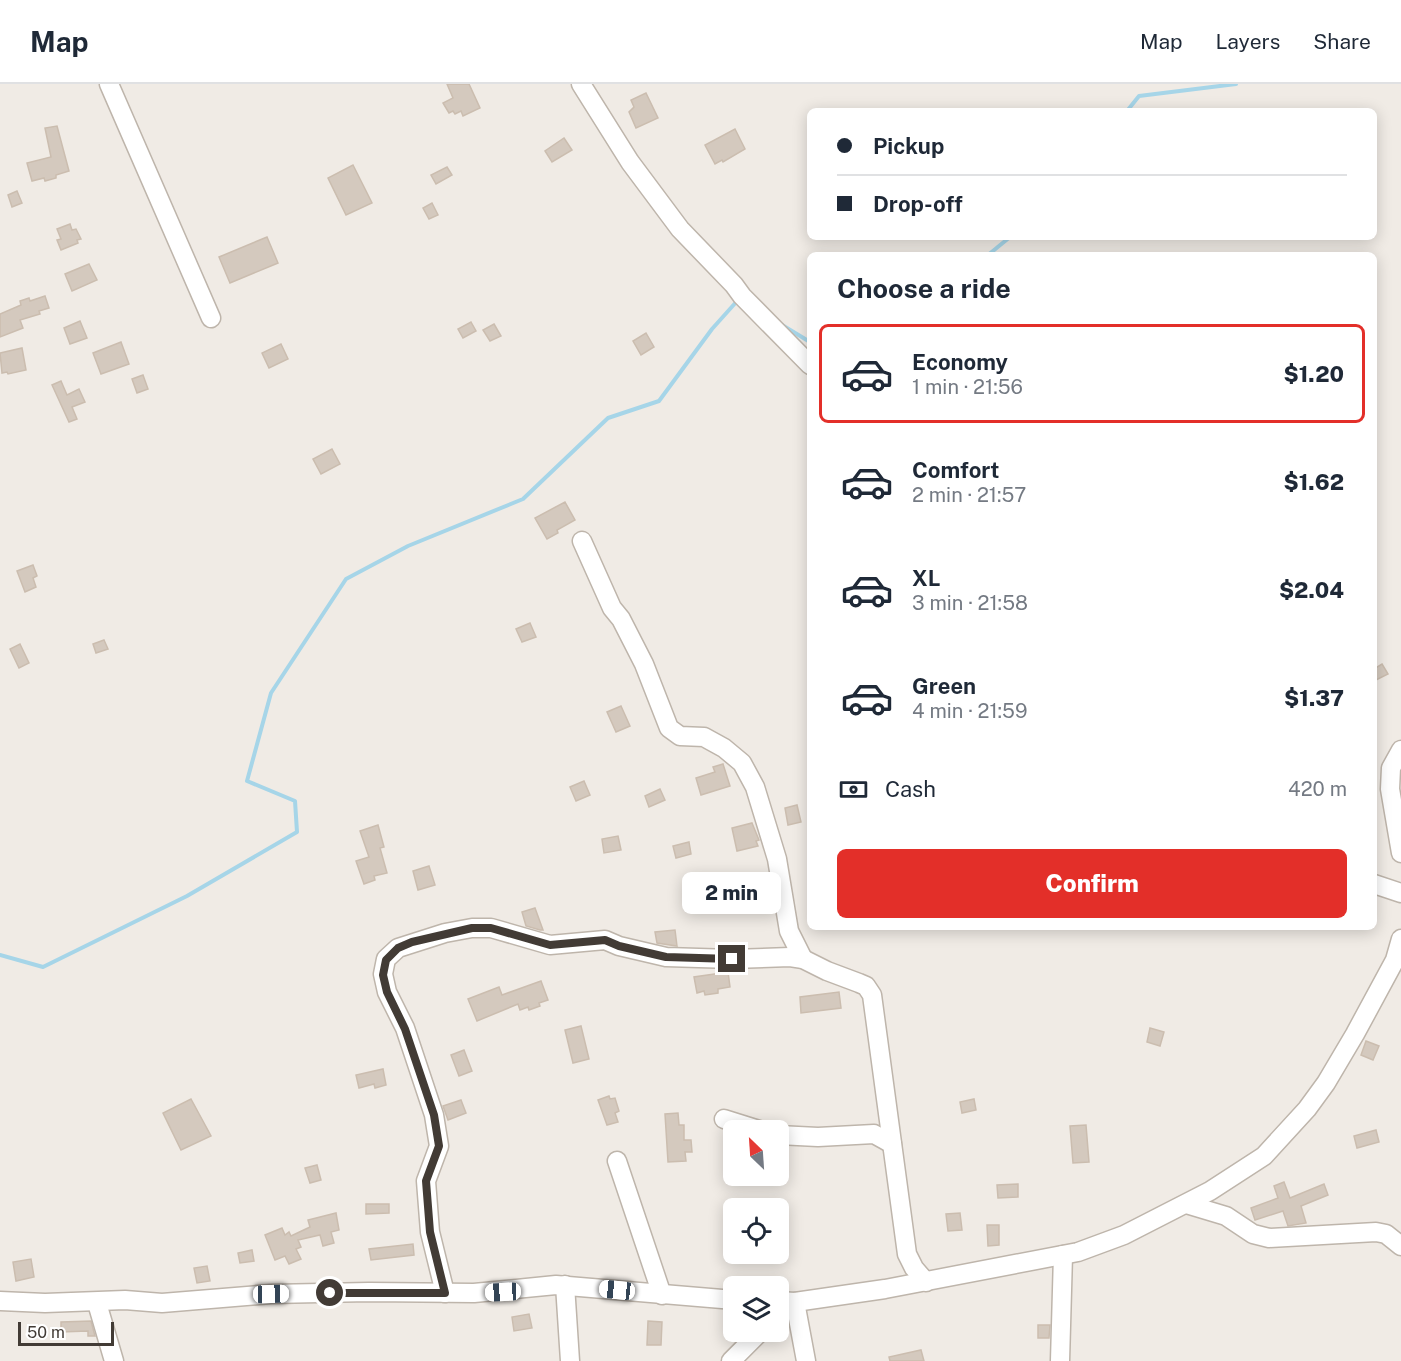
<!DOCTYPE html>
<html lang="en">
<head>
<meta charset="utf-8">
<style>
	:root { --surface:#fff; --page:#f2f2f3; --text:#1f2937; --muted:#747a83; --line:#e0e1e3; --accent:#e32f29 }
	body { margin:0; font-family:"Public Sans",sans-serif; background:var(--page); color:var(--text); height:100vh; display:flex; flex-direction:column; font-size:22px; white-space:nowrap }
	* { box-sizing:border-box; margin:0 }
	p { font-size:20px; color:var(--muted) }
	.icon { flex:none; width:33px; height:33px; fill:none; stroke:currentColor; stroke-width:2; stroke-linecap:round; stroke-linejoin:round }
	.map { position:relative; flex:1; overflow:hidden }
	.details { position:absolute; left:807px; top:168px; width:570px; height:678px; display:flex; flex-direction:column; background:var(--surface); border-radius:9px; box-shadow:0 3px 15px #0003 }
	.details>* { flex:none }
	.guide { position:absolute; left:807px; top:24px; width:570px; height:132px; border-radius:9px; box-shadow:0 3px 15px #0003; display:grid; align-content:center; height:132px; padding:0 30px; background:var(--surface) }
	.needle { width:39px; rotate:335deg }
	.controls { position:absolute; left:723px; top:1036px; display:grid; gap:12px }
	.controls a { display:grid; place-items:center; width:66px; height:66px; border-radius:9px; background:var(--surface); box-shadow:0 3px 15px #0003; font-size:30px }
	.scale { position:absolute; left:18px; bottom:15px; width:96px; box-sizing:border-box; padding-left:6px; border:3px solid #423b35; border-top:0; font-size:16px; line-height:21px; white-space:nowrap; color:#423b35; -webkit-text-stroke:4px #fff; paint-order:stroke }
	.end { position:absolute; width:27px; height:27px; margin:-14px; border:8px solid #423b35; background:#fff; box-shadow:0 0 0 3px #fff }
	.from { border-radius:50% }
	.bubble { position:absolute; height:42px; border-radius:9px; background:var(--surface); box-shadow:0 3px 15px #0003; font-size:20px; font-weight:800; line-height:42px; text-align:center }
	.car { position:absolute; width:18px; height:36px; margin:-18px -9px; border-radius:8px; box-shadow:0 0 4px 2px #0007; background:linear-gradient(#fff 24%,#345 0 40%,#fff 0 76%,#345 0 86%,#fff 0) }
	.guide b { display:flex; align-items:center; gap:21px; height:57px; font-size:22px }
	.guide b+b { border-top:2px solid var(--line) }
	.guide i { width:15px; height:15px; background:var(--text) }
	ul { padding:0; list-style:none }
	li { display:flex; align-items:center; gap:18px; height:99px; margin:0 12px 9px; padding:0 18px; border:3px solid transparent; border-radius:9px }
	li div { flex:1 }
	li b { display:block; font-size:22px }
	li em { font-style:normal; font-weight:800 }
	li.active { border-color:var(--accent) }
	li>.icon { width:54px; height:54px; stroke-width:1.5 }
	h2 { padding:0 30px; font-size:27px; line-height:72px }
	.pay { display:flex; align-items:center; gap:15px; height:66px; padding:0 30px; font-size:22px }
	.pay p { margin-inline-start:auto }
	.primary-button { display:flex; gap:12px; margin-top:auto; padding:12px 30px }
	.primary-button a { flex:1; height:69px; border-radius:9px; background:var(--accent); color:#fff; font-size:24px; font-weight:800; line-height:69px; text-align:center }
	header { display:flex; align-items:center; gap:36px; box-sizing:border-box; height:84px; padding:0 30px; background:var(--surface); border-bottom:2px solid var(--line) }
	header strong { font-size:28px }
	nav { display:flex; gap:33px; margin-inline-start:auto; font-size:21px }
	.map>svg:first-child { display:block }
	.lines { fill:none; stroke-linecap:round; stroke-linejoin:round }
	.stream { stroke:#a6d5e8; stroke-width:4 }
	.building { fill:#d4c9be; stroke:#cbbdaf; stroke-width:1.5 }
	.minor-casing { stroke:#beb5ab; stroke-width:21 }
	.minor { stroke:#fff; stroke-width:18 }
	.route { stroke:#423b35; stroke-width:8 }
</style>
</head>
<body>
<header>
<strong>Map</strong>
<nav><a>Map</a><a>Layers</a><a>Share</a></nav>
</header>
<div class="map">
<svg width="1401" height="1277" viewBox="0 0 1401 1277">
	<rect width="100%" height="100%" fill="#f0ebe5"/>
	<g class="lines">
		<g class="stream">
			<polyline points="1127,27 1139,12 1236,0"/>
			<polyline points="988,171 1010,153"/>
			<polyline points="782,241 810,258"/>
			<polyline points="0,871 43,883 187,812 297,748 295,717 247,697 271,609 346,495 408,462 523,415 608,334 659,317 712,245 738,216"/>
		</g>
	</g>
	<g class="building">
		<polygon points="447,0 469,0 480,24 463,32 461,27 455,30 453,27 449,29 443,19 453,14"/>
		<polygon points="646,9 658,34 636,44 629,28 634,23 631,16"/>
		<polygon points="57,42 69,87 56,91 56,94 45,97 44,94 32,97 27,79 51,73 45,44"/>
		<polygon points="735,45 745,65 723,78 722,76 715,80 705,61"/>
		<polygon points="564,54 572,66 552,78 545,67"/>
		<polygon points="353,81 372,119 346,131 328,94"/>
		<polygon points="447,83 452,91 436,100 431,91"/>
		<polygon points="17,107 22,119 12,123 8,111"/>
		<polygon points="432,119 438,131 429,135 423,124"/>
		<polygon points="70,140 72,146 76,145 81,155 77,156 78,159 61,166 57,156 61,155 57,145"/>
		<polygon points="267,153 278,179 230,199 219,173"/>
		<polygon points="89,180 97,196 72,207 65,190"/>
		<polygon points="45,212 49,224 39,227 40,230 20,236 23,244 0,253 0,230 21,221 20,217 29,214 30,217"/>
		<polygon points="80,237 87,254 70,260 64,244"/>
		<polygon points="471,238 476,247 463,254 458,245"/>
		<polygon points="494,240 501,252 490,257 483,246"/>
		<polygon points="646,249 654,263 641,271 633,257"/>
		<polygon points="121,258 129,280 101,290 93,269"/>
		<polygon points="281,260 288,275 269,284 262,269"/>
		<polygon points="22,264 26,286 8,290 7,288 2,289 0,269"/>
		<polygon points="143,291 148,305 137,309 132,295"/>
		<polygon points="61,297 67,311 79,305 85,318 72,323 77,335 69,338 52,301"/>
		<polygon points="332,365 340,380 321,390 313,375"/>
		<polygon points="565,418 575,436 557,446 558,449 547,455 535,434"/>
		<polygon points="33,481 37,492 33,494 36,503 25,508 17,487"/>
		<polygon points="530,539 536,553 522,558 516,545"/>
		<polygon points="104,556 108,565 96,569 93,560"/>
		<polygon points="20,560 29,579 19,584 10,565"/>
		<polygon points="1382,580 1388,590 1374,597 1374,585"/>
		<polygon points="621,622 630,642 616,648 607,628"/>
		<polygon points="723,680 730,702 701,711 696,694 715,688 713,683"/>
		<polygon points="584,697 590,711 576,717 570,703"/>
		<polygon points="660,705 665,716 649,723 645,712"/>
		<polygon points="797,721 801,738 788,741 785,724"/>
		<polygon points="752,739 759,756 756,757 758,762 737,767 732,744"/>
		<polygon points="378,741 384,763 380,764 387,789 374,792 375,796 364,800 356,777 369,773 360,747"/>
		<polygon points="618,752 621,766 604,769 602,755"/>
		<polygon points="689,758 691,770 676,774 673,762"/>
		<polygon points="429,782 435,801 418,806 413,787"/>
		<polygon points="759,791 761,803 746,806 744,794"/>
		<polygon points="535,824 543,846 540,846 526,842 522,828"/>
		<polygon points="675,846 677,862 657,859 655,848"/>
		<polygon points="728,888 730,903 718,905 718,909 705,911 704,907 697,909 694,893"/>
		<polygon points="541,897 548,916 539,919 540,922 529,926 528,923 520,926 518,920 477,937 468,915 499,903 502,911"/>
		<polygon points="839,908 841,924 801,929 800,913"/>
		<polygon points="581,942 589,975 573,979 565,946"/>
		<polygon points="1150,944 1164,948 1160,962 1147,958"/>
		<polygon points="1366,957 1379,962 1373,976 1361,971"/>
		<polygon points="464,966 472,987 459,992 451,971"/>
		<polygon points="383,985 386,1001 375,1004 374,1000 359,1004 356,991"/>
		<polygon points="609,1012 610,1015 615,1014 619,1027 615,1029 618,1038 607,1041 598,1016"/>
		<polygon points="191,1015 211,1052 181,1066 163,1029"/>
		<polygon points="974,1015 976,1026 962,1029 960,1018"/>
		<polygon points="461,1016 466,1029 448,1036 443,1022"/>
		<polygon points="678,1029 679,1041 684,1041 684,1056 691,1056 692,1068 685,1068 686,1077 668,1078 665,1030"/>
		<polygon points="1086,1041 1089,1078 1073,1079 1070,1042"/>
		<polygon points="1376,1046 1379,1058 1357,1064 1354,1052"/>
		<polygon points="317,1081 321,1096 310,1099 305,1084"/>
		<polygon points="1284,1098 1290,1114 1324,1100 1328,1111 1301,1122 1306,1139 1288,1142 1283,1127 1255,1136 1251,1124 1278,1114 1274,1102"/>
		<polygon points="1018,1100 1018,1113 998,1114 997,1101"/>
		<polygon points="366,1120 389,1120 389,1129 366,1130"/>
		<polygon points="336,1129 339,1146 331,1148 334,1159 323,1162 320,1151 298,1156 301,1163 296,1165 301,1175 289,1180 285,1172 275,1176 265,1151 282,1144 285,1151 289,1148 291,1152 310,1143 308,1136"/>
		<polygon points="960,1129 962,1146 948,1147 946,1130"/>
		<polygon points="987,1141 999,1141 999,1161 988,1162"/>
		<polygon points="413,1160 414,1171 371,1176 369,1165"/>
		<polygon points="252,1166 254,1177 240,1179 238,1169"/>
		<polygon points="31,1175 34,1193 16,1197 13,1178"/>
		<polygon points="207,1182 210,1197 197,1199 194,1184"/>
		<polygon points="529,1230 532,1244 514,1247 512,1233"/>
		<polygon points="91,1237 95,1252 88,1252 88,1247 61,1248 61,1238"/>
		<polygon points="648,1237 662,1238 661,1261 647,1261"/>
		<polygon points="1038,1241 1050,1241 1049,1254 1038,1254"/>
		<polygon points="921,1266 924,1277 890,1277 889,1273"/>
	</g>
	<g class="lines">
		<g class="minor-casing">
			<g id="minor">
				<polyline points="109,0 211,234"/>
				<polyline points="581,0 630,78 680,145 734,201 742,212 810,281"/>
				<polyline points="582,457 612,524 621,535 644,580 669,644 680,652 704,653 724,664 742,679 755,703 777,775 789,847 803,875"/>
				<polyline points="1401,666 1391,684 1390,705 1401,769"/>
				<polyline points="1374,800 1401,809"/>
				<polyline points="724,1035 762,1047"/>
				<polyline points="778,1051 818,1053 874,1050 892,1060"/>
				<polyline points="617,1077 662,1211"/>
				<polyline points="1186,1120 1226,1132 1253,1150 1269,1154 1376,1148 1386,1150 1401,1162"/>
				<polyline points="565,1201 570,1277"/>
				<polyline points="445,1209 430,1148 426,1097 439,1062 434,1031 405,944 387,908 383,890 386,875 398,864 445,849 472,844 491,844 550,861 605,856 619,862 666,873 732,875 790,873 803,875 827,887 859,899 866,902 872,911 907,1170 914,1184 926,1198"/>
				<polyline points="0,1217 45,1219 125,1216 162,1219 271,1210 369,1208 474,1209 556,1201 734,1216"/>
				<polyline points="778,1217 795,1218 885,1205 1078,1168 1124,1151 1210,1107 1264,1072 1307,1025 1326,999 1355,950 1395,876 1401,855"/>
				<polyline points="795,1218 806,1277"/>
				<polyline points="97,1219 114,1277"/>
				<polyline points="731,1277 760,1248"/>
				<polyline points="1060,1277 1063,1171"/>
			</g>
		</g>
		<use href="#minor" class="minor"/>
	</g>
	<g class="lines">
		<polyline class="route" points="330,1209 445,1209 430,1148 426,1097 439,1062 434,1031 405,945 387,908 383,891 386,876 398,864 412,858 472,844 491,844 550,861 605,856 619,862 666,873 732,875"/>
	</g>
</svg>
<div class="controls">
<a><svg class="needle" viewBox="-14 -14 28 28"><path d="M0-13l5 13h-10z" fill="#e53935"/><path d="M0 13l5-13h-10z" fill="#747a83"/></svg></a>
<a><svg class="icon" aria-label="locate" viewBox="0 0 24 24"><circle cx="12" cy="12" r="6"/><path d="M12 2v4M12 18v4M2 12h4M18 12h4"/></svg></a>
<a><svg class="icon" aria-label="layers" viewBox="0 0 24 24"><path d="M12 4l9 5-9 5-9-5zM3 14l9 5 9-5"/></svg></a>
</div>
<div class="scale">50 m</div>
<i class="end from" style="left:330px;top:1209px"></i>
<i class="end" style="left:732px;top:875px"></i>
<div class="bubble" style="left:682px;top:788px;width:99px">2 min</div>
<i class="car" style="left:617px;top:1206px;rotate:276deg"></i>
<i class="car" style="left:503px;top:1208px;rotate:267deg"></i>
<i class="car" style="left:271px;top:1210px;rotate:89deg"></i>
<div class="guide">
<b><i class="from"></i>Pickup</b>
<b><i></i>Drop-off</b>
</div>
<section class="details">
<h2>Choose a ride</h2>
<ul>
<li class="active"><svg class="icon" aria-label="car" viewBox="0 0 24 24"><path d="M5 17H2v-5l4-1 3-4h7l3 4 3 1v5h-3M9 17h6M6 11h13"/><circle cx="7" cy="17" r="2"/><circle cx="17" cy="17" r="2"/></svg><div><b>Economy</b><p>1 min · 21:56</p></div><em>$1.20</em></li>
<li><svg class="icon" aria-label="car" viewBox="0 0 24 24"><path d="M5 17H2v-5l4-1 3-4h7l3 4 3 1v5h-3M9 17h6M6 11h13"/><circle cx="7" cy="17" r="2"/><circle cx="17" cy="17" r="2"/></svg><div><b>Comfort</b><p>2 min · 21:57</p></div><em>$1.62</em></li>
<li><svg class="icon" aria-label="car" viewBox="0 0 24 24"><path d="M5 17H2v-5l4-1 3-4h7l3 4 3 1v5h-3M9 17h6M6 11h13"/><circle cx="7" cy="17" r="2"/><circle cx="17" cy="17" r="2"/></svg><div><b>XL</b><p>3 min · 21:58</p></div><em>$2.04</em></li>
<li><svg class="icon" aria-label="car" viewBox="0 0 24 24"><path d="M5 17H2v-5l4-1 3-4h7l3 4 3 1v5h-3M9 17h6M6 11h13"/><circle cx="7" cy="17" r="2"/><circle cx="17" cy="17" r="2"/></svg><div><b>Green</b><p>4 min · 21:59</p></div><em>$1.37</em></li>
</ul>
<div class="pay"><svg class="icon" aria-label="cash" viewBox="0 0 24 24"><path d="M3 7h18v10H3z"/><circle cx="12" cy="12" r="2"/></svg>Cash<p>420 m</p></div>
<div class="primary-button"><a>Confirm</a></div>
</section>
</div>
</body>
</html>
